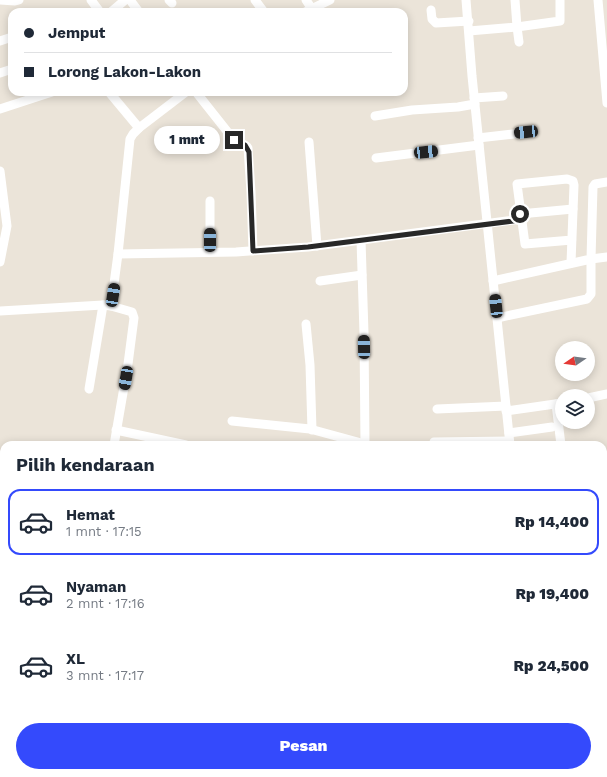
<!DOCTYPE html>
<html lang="id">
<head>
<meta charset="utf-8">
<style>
	:root { --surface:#fff; --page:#f2f2f3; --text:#1f2937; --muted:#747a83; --line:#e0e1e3; --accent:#344afc }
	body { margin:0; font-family:"Work Sans",sans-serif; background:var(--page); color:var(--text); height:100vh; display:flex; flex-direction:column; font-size:15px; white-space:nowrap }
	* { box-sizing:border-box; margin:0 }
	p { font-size:13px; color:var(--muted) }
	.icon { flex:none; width:22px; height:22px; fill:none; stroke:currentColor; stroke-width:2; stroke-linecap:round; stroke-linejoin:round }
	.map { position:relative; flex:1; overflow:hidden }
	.details { position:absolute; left:0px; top:441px; width:607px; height:336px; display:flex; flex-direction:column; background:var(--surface); border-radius:12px 12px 0 0; box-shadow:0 2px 10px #0003 }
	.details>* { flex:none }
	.top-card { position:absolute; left:8px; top:8px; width:400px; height:88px; border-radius:12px; box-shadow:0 2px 10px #0003; display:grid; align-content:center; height:88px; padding:0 16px; background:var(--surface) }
	.needle { width:26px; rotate:257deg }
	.buttons { position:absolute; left:555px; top:341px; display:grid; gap:8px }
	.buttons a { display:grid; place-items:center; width:40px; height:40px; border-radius:50%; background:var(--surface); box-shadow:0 2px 10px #0003; font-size:20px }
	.end { position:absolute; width:18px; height:18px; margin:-9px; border:5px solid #282828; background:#fff; box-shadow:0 0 0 2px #fff }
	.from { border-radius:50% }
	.bubble { position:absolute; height:28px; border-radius:14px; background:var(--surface); box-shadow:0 2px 10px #0003; font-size:13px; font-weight:800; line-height:28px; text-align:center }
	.car { position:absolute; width:12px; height:24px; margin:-12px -6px; border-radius:5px; box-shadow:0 0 3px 1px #0007; background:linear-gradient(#222 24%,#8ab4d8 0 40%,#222 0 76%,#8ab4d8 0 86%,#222 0) }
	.top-card b { display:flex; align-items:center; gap:14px; height:38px; font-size:15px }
	.top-card b+b { border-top:1px solid var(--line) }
	.top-card i { width:10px; height:10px; background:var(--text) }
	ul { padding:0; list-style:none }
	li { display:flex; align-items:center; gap:12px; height:66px; margin:0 8px 6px; padding:0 8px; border:2px solid transparent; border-radius:12px }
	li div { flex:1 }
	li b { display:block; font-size:15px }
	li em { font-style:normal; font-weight:800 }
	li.active { border-color:var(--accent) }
	li>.icon { width:36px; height:36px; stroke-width:1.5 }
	h2 { padding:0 16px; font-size:18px; line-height:48px }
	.cta { display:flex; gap:8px; margin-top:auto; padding:8px 16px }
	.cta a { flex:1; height:46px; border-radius:24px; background:var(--accent); color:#fff; font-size:16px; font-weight:800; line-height:46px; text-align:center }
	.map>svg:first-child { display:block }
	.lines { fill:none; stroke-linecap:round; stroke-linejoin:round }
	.minor { stroke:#fff; stroke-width:9 }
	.route { stroke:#282828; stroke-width:5 }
</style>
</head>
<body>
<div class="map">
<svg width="607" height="777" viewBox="0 0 607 777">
	<rect width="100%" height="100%" fill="#ebe4d9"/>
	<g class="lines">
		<g class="minor">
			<polyline points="0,0 15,1 19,0"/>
			<polyline points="91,0 100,12"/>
			<polyline points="130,0 139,12"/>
			<polyline points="169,0 172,3"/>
			<polyline points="255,0 264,12"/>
			<polyline points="306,0 312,9"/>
			<polyline points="466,0 472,76 510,445"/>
			<polyline points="598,0 607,103"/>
			<polyline points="431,10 432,19 436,23 469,21"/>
			<polyline points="111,12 125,0"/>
			<polyline points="305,12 330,0"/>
			<polyline points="469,31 517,27 515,0"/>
			<polyline points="0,41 12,37"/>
			<polyline points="519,42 517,27 560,21 560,0"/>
			<polyline points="0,73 12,69"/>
			<polyline points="109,92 139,128 186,92"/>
			<path d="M196 92 234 140C238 144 245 143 248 148L251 192 253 251"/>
			<polyline points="474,98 503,96"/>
			<polyline points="0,109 52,92"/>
			<polyline points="375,116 412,110 458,107 475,104"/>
			<polyline points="478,138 531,132"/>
			<polyline points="309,142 317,246"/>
			<polyline points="376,158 479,145"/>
			<polyline points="0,171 7,226 0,262"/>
			<polyline points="210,201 210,252"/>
			<polyline points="520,214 573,209"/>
			<polyline points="361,240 364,333 365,445"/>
			<polyline points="118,254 236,252 308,247 521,219"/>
			<polyline points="571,263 574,185 573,181 567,179 517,184 525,244 572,240"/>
			<polyline points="320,281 362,275"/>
			<polyline points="493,281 591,259 593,187 595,184 607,182"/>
			<polyline points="111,306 132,312 134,318 128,364 114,445"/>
			<polyline points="0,311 103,305 111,306 118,254 130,139 133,134 139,128"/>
			<polyline points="497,318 587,299 591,294 591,259 607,257"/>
			<polyline points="306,324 310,365 312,430"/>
			<polyline points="89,389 103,305"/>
			<polyline points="588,398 607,394"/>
			<polyline points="556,404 561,445"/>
			<polyline points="437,409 506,406"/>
			<polyline points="506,411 562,403"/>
			<polyline points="232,421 310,429 365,444"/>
			<polyline points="116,430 186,445"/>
			<polyline points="509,433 552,427"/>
			<polyline points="434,442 509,441"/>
			<polyline points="0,534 4,538"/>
			<polyline points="603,545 607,544"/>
			<polyline points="603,648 607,648"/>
			<polyline points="0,706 4,703"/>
			<polyline points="0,713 4,717"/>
			<polyline points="603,738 607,741"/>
			<polyline points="66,773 68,777"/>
			<polyline points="134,773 135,777"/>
			<polyline points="210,773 211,777"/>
			<polyline points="217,773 218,777"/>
			<polyline points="251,773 252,777"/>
			<polyline points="321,773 321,777"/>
			<polyline points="487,773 499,777"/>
			<polyline points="531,773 534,777"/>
			<polyline points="599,773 607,777"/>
			<polyline points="141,777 156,773"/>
		</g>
	</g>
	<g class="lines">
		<polyline class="route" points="234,140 239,144 245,145 249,152 253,251 308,247 521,220 520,214"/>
	</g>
</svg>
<div class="buttons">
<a><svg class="needle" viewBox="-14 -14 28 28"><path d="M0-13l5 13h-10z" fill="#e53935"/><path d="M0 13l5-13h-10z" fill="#747a83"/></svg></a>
<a><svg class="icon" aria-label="layers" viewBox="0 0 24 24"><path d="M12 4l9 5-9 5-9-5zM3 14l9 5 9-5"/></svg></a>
</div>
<i class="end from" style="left:520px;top:214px"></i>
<i class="end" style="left:234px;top:140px"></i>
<div class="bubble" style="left:154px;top:126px;width:66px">1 mnt</div>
<i class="car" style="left:526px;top:132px;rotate:264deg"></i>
<i class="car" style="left:426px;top:152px;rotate:84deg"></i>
<i class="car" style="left:210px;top:240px;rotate:0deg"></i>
<i class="car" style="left:113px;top:295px;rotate:9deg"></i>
<i class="car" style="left:496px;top:306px;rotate:354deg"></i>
<i class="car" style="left:364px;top:347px;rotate:359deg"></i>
<i class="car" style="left:126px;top:378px;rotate:190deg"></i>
<div class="top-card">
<b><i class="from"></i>Jemput</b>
<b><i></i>Lorong Lakon-Lakon</b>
</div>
<section class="details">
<h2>Pilih kendaraan</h2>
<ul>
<li class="active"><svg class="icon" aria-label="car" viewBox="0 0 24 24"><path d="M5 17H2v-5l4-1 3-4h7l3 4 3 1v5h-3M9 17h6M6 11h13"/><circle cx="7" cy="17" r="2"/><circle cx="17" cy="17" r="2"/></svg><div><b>Hemat</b><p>1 mnt · 17:15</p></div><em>Rp 14,400</em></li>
<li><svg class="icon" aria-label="car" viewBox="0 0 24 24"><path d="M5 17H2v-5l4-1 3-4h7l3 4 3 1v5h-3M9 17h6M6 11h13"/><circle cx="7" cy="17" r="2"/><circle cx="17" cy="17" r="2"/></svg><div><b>Nyaman</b><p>2 mnt · 17:16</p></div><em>Rp 19,400</em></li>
<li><svg class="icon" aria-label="car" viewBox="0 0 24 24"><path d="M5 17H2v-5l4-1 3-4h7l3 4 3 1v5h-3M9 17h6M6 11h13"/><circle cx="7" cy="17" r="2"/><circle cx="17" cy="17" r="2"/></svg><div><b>XL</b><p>3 mnt · 17:17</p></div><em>Rp 24,500</em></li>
</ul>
<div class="cta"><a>Pesan</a></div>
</section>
</div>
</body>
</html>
